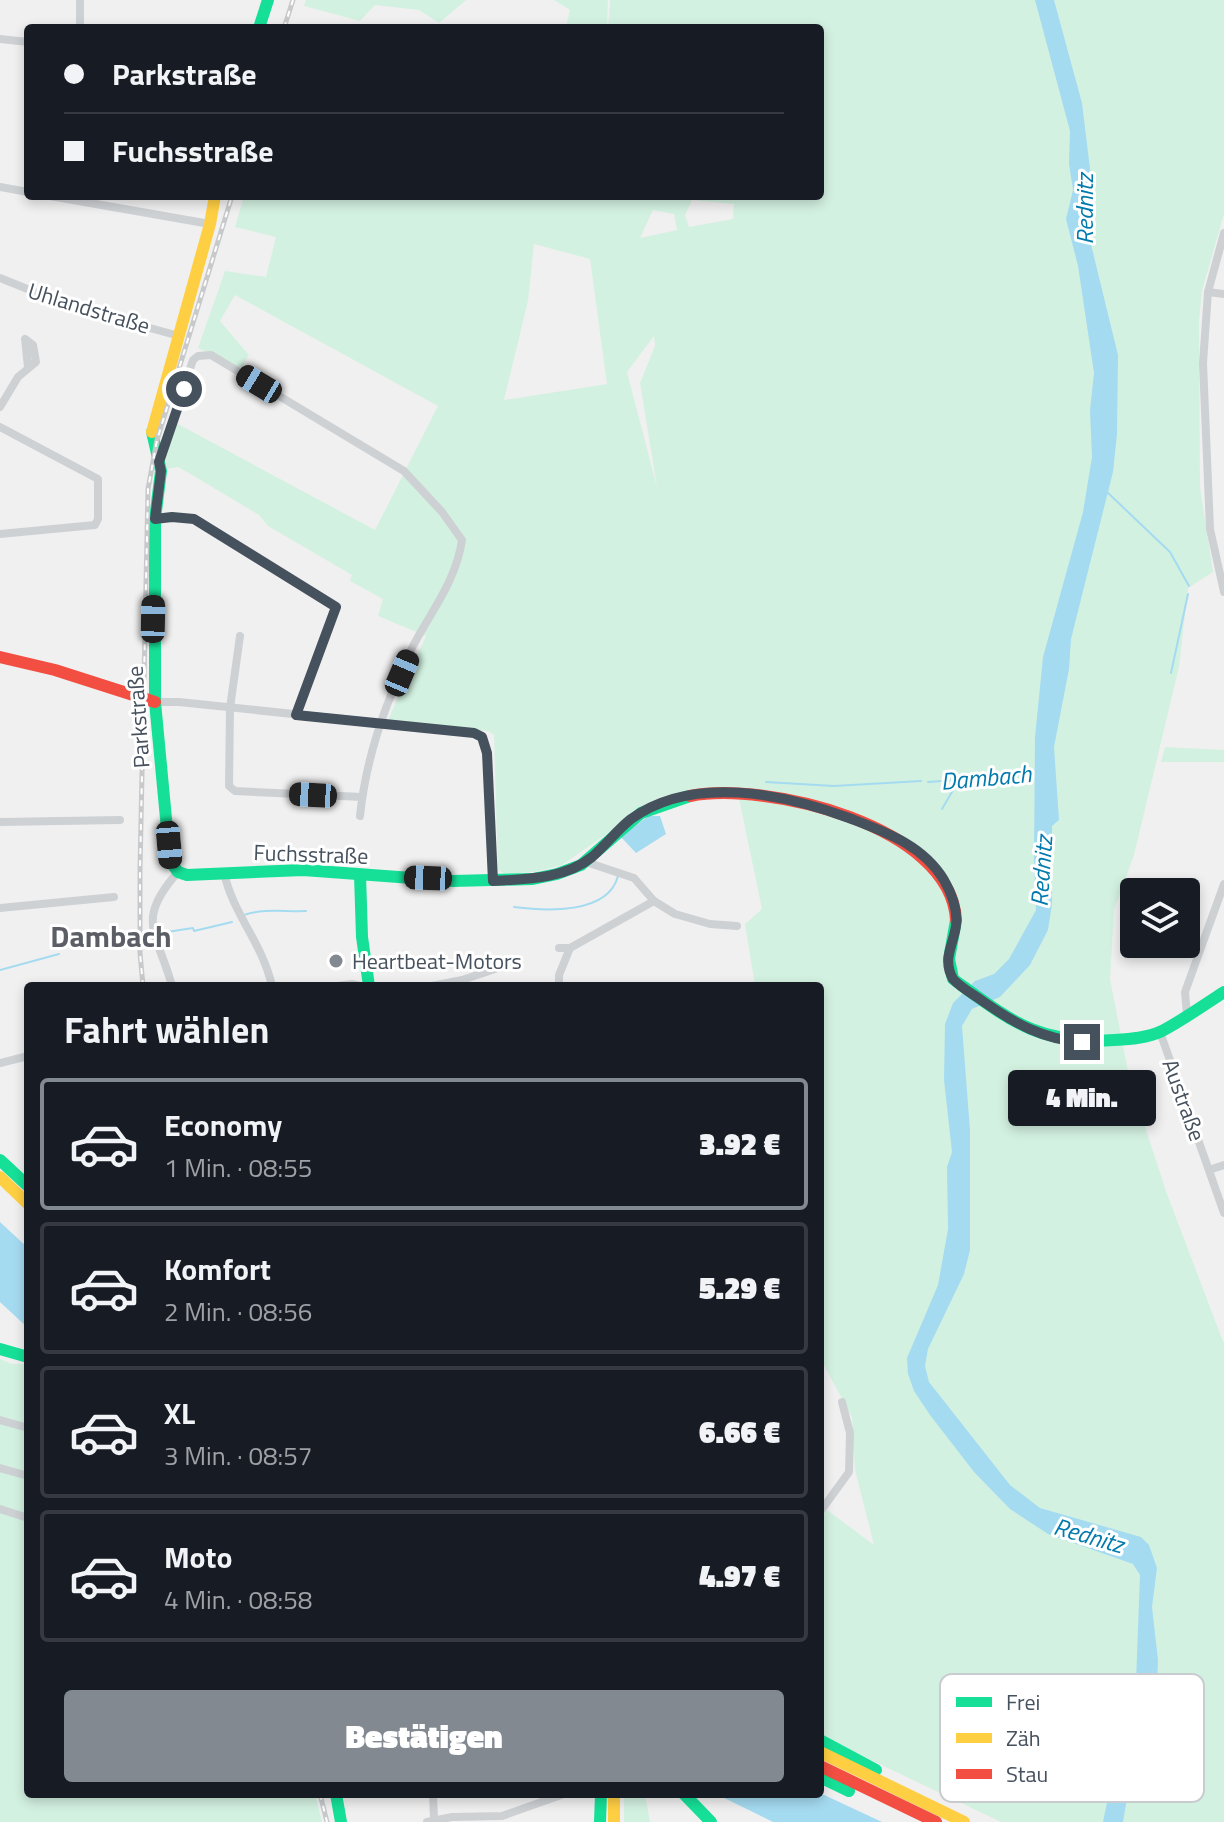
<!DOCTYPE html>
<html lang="de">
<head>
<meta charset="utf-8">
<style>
	:root { --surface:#171b24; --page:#20242c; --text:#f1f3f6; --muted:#9ea1a6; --line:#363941; --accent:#828991 }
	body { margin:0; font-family:"Titillium Web",sans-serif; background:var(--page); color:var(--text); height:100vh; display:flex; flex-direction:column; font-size:30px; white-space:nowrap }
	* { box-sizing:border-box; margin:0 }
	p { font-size:26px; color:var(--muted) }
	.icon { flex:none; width:44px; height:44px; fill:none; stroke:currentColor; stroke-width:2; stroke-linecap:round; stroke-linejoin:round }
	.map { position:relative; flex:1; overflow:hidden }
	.drawer { position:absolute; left:24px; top:982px; width:800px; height:816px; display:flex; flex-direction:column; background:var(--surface); border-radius:8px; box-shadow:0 4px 12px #0003 }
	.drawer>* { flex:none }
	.hud { position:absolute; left:24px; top:24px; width:800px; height:176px; border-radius:8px; box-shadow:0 4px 12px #0003; display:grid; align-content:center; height:176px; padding:0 40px; background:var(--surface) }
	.controls { position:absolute; left:1120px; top:878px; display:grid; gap:16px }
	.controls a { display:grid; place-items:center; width:80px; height:80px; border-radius:8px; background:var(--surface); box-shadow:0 4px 12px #0003; font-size:40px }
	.end { position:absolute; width:36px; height:36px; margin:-18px; border:10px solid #46515e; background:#fff; box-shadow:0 0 0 4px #fff }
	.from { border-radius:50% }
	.bubble { position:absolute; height:56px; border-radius:8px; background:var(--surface); box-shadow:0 4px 12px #0003; font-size:26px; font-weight:800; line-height:56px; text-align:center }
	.car { position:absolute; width:24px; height:48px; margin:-24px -12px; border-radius:10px; box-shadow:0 0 6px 2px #0007; background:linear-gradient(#222 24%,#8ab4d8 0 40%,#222 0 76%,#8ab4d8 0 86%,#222 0) }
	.hud b { display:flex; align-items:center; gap:28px; height:76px; font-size:30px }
	.hud b+b { border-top:2px solid var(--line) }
	.hud i { width:20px; height:20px; background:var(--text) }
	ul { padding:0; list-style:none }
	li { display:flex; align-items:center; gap:24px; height:132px; margin:0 16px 12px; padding:0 24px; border:4px solid var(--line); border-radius:8px }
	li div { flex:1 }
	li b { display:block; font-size:30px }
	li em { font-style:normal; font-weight:800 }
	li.active { border-color:var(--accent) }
	li>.icon { width:72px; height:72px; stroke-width:1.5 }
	h2 { padding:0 40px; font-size:36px; line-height:96px }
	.button { display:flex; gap:16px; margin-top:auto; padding:16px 40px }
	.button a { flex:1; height:92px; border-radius:8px; background:var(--accent); color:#fff; font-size:32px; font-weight:800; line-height:92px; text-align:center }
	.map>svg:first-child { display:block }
	.green { fill:#d3f1e1; fill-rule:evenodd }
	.water { fill:#a5dbf1 }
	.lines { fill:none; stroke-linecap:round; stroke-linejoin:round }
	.stream { stroke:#a5dbf1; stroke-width:2 }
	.street { stroke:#ced1d4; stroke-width:8 }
	.fast { stroke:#16e098; stroke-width:12 }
	.slow { stroke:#ffcf43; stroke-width:12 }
	.jam { stroke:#f24e42; stroke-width:12 }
	.rail-casing { stroke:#c7c9cb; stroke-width:5 }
	.rail { stroke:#fff; stroke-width:2; stroke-dasharray:6; stroke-linecap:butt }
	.route { stroke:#46515e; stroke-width:10 }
	.poi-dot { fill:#828991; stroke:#fff; stroke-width:3 }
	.labels { text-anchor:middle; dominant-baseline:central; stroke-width:6; stroke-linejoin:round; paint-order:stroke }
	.street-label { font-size:22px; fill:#46515e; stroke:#fff }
	.poi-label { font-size:22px; fill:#46515e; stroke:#fff; text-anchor:start }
	.water-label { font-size:24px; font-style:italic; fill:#037aad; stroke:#fff }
	.district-label { font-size:30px; font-weight:bold; fill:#5b5f65; stroke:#fff }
	.key { fill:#fff; stroke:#c8cbcf; stroke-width:2 }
	.key-label { font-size:22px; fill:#46515e }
</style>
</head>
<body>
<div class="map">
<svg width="1224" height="1822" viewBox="0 0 1224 1822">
	<rect width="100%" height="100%" fill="#f1f0f0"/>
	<g class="green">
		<polygon points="306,0 466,0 439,23 419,10 375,5 360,21 304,6"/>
		<polygon points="554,0 608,0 607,28 566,28 570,10"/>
		<path d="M610 0H1224V214L1202 291 1199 322 1200 487 1213 572 1188 588 1179 667 1134 855 1114 910 1110 979 1130 1081 1167 1194 1224 1344V1822H1001L848 1749 820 1733V1519L827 1510 874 1545 855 1470 852 1417 820 1358V986H755L745 924 762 909 737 789 695 791 660 797 562 865 535 872 505 874 498 870 494 735 488 731 388 720 426 636 378 616 383 599 350 581 352 575 268 526 259 515 187 472 178 467 165 469 163 458 176 423 375 530 438 406 235 295 220 321 249 355 241 368 198 348 225 271 266 277 276 237 235 227 244 196H820V28H608ZM692 200 734 204 733 219 689 227 685 215ZM653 210 674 214 677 230 640 238ZM534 244 590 259 607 384 504 400 528 301ZM654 336 655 346 640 383 657 487 627 372ZM963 1711 990 1749 989 1763 946 1714Z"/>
		<polygon points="1165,747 1224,750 1224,762 1161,762"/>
		<polygon points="0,1359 12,1364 28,1364 28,1794 315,1794 322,1822 0,1822"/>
		<polygon points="624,1794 645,1794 650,1822 624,1822"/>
	</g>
	<g class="water">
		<polygon points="1035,0 1054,0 1082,103 1092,185 1087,228 1118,355 1117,434 1113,472 1071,639 1069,669 1054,747 1059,820 1052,826 1052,904 1048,930 1030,965 1000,997 972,1009 962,1026 970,1130 970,1250 964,1274 928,1349 925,1366 929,1382 1010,1485 1040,1508 1141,1537 1149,1545 1157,1568 1152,1607 1158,1660 1157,1687 1149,1718 1137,1741 1123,1822 1103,1822 1120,1738 1136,1682 1140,1575 1133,1564 1048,1534 1010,1509 974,1472 930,1415 914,1391 908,1374 907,1358 938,1285 948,1229 947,1167 952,1152 944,1080 945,1024 953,1003 975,981 994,974 1009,959 1036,910 1034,858 1035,737 1043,657 1083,512 1092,457 1090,410 1094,373 1078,266 1066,219 1073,190 1069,164 1070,131"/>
		<polygon points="648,816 660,816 666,834 636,853 621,837"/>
		<polygon points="0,1222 28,1248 28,1328 0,1302"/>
		<polygon points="820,1793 882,1822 773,1822 716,1794"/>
	</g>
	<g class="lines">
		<g class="stream">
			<polyline points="1106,491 1170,552 1189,586"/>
			<polyline points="1171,673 1188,594"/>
			<polyline points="766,782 834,786 921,781"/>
			<polyline points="928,782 1038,774"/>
			<polyline points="942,809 959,780"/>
			<path d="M514 907C545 911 608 915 618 876"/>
			<path d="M244 915C265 908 284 912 306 911"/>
			<polyline points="160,933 193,928 194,931 232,922"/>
			<polyline points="0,970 59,954"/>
		</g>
		<g class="street">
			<polyline points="80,0 80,28"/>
			<polyline points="0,39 28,42"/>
			<polyline points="0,187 28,192"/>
			<polyline points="50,196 210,224"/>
			<polyline points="1224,233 1208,292 1203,363 1210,529 1224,592"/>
			<polyline points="0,278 67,305 179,336"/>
			<polyline points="1208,292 1224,294"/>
			<polyline points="0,407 18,377 36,362 33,345 25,339 28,367"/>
			<polyline points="0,427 98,479 98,519 95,525 0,534"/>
			<path d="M159 461 193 360 198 356 211 355 404 471 442 512 462 540C456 581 432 610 413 646 387 698 366 757 360 816"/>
			<polyline points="155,519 172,517 194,519 336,607 296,715"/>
			<polyline points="240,636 230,708 229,786 235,791 362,797"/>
			<polyline points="155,702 179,702 474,733 482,737 487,753 493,881"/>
			<polyline points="0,822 120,820"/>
			<polyline points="586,862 634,878 654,901 675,914 710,924 737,926"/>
			<path d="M224 873C234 916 262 942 272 986"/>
			<polyline points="0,908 114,897"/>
			<polyline points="559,948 570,948 654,901"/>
			<path d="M172 986C158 934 134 921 178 872"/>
			<polyline points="337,986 352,984 360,986"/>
			<polyline points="432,986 462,980 519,961"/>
			<polyline points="559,986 559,975 570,948"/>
			<polyline points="1187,1015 1185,992 1224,884"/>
			<polyline points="1160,1032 1224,1213"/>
			<polyline points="0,1063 28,1056"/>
			<polyline points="1209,1170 1224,1165"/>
			<polyline points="0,1420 28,1428"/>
			<polyline points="0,1468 28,1476"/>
			<polyline points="0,1509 28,1518"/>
			<polyline points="820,1512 849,1472 850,1433 842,1402"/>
			<polyline points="433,1794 434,1819"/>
			<polyline points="427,1822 452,1817 502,1816 564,1794"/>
		</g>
		<g class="fast">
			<polyline points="259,28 268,0"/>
			<polyline points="152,432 161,471 155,519 155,702 170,861 178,872 187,875 303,870 453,881 533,879 557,874 581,865 641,813 690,796"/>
			<polyline points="360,875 362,937 369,986"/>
			<path d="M956 920 949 959 953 979C1011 1021 1038 1045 1114 1040 1130 1039 1147 1038 1162 1031 1183 1020 1204 1005 1224 992"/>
			<polyline points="0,1160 28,1186"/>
			<polyline points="0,1349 28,1357"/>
			<polyline points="820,1740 876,1770"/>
			<polyline points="820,1777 849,1791"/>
			<polyline points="336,1794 341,1822"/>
			<polyline points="684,1794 711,1822"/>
			<polyline points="600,1822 601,1794"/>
		</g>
		<g class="slow">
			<polyline points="152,432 210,224 215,196"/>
			<polyline points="0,1177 28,1204"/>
			<polyline points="820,1752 964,1822"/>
			<polyline points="614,1794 614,1822"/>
		</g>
		<g class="jam">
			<polyline points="0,657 55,670 155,702"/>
			<path d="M690 796C765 781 951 825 956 920"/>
			<polyline points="820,1766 936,1822"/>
		</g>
		<g class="rail-casing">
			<g id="rail">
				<polyline points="284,28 293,0"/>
				<polyline points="143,986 140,953 140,869 148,489 157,440 232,196"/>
				<polyline points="320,1794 327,1822"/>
			</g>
		</g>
		<use href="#rail" class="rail"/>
	</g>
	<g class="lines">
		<path class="route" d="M184 389 159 462 161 471 155 519 172 517 194 519 336 607 296 715 474 733 482 737 487 753 493 881C526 879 565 879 592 857 606 845 617 830 631 819 693 774 784 794 849 818 885 832 923 845 944 880 952 894 958 910 956 926 953 946 942 959 953 979 961 988 973 994 984 1002 1014 1023 1044 1040 1082 1042"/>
	</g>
	<circle class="poi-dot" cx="336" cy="961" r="8"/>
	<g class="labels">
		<g class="street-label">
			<text transform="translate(89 308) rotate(17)">Uhlandstraße</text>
			<text transform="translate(138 717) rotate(-94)">Parkstraße</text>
			<text transform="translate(311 854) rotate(2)">Fuchsstraße</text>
			<text transform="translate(1184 1100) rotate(70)">Austraße</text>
		</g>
		<g class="poi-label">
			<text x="352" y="961">Heartbeat-Motors</text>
		</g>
		<g class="water-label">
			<text transform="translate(1084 209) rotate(-90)">Rednitz</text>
			<text transform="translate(986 777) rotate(-5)">Dambach</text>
			<text transform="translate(1041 871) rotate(-86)">Rednitz</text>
			<text transform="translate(1089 1535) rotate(16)">Rednitz</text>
		</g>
		<g class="district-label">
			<text x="111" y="936">Dambach</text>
		</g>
	</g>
	<rect x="940" y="1674" width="264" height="128" rx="12" class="key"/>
	<rect x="956" y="1697" width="36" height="10" fill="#16e098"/>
	<rect x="956" y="1733" width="36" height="10" fill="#ffcf43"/>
	<rect x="956" y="1769" width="36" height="10" fill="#f24e42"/>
	<g class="key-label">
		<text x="1006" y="1710">Frei</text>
		<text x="1006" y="1746">Zäh</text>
		<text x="1006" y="1782">Stau</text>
	</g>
</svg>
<div class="controls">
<a><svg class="icon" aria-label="layers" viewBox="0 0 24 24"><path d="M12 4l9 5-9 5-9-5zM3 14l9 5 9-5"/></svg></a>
</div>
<i class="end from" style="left:184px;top:389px"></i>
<i class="end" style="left:1082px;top:1042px"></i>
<div class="bubble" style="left:1008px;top:1070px;width:148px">4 Min.</div>
<i class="car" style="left:259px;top:384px;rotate:301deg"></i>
<i class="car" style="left:153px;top:619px;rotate:1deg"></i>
<i class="car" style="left:402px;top:673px;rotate:23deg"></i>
<i class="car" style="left:313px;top:795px;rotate:273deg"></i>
<i class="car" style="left:169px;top:845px;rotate:175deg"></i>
<i class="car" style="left:428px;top:878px;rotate:272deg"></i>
<div class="hud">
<b><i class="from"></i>Parkstraße</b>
<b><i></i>Fuchsstraße</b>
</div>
<section class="drawer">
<h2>Fahrt wählen</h2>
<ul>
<li class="active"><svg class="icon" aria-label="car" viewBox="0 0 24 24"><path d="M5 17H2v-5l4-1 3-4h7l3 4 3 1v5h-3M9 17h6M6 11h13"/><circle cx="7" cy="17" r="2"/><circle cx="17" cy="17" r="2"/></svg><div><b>Economy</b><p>1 Min. · 08:55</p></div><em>3.92 €</em></li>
<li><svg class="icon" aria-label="car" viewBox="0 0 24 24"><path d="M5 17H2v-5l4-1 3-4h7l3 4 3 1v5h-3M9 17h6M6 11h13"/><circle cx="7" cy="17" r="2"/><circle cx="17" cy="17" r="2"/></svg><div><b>Komfort</b><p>2 Min. · 08:56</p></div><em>5.29 €</em></li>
<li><svg class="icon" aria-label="car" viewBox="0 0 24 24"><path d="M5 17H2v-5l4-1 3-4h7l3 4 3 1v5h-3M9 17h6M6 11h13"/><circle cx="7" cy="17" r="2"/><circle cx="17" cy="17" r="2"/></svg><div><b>XL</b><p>3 Min. · 08:57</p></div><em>6.66 €</em></li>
<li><svg class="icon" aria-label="car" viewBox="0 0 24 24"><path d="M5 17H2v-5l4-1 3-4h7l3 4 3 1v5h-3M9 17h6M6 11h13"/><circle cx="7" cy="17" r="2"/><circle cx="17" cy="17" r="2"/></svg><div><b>Moto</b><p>4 Min. · 08:58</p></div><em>4.97 €</em></li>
</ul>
<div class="button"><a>Bestätigen</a></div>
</section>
</div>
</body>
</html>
